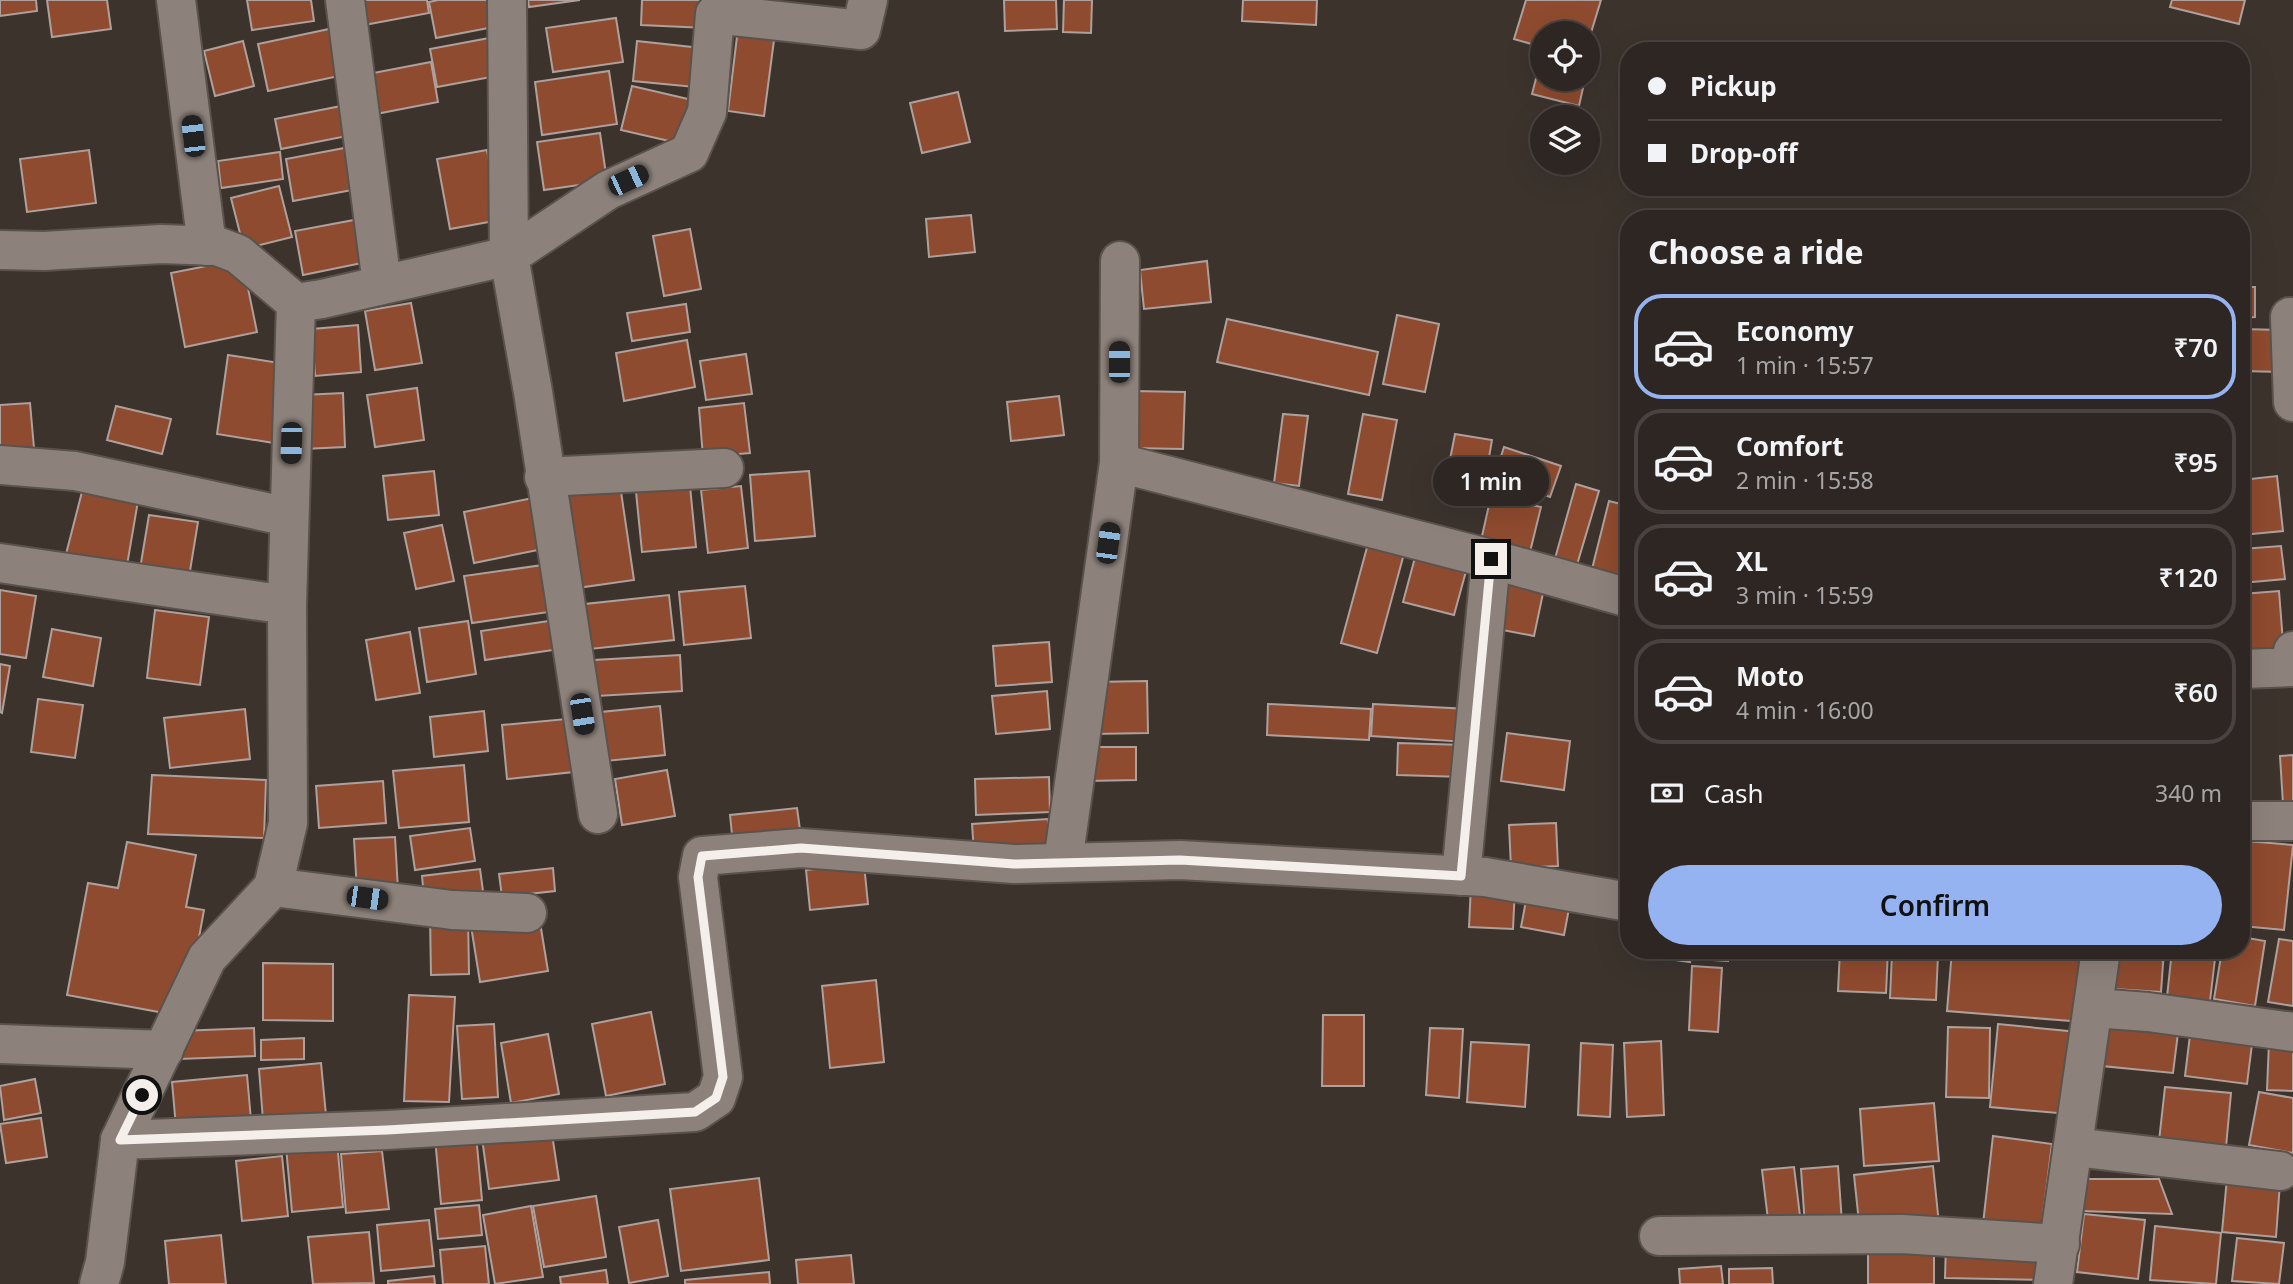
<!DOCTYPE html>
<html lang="en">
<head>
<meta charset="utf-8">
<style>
	:root { --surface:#2d2622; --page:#39322f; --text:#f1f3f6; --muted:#a7a5a5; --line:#484340; --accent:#95b2f1 }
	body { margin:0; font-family:"Noto Sans",sans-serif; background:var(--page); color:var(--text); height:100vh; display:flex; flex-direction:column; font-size:26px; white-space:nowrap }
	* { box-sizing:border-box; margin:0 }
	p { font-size:23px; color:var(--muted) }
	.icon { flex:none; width:38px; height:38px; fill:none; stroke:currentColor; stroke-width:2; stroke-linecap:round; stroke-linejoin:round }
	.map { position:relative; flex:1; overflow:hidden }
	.panel { position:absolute; left:1620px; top:210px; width:630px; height:749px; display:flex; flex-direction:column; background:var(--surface); border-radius:28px; box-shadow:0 7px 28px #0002,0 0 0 2px var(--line) }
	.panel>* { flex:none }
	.hud { position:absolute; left:1620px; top:42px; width:630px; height:154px; border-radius:28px; box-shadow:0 7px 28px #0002,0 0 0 2px var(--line); display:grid; align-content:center; height:154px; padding:0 28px; background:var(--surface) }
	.tools { position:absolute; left:1530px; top:21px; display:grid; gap:14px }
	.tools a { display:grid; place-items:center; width:70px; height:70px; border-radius:50%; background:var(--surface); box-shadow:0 7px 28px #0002,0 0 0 2px var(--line); font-size:35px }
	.end { position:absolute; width:32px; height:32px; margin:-16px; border:9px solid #f5efeb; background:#111; box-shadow:0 0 0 4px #111 }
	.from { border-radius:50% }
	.bubble { position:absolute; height:49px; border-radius:24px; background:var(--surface); box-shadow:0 7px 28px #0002,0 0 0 2px var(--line); font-size:23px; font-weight:600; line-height:49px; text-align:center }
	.car { position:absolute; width:21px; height:42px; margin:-21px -10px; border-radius:9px; box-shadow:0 0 5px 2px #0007; background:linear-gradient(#222 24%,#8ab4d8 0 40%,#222 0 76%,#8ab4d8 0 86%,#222 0) }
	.hud b { display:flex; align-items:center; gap:24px; height:66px; font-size:26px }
	.hud b+b { border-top:2px solid var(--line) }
	.hud i { width:18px; height:18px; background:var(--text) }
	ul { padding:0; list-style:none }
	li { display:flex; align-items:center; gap:21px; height:105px; margin:0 14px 10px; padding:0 14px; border:4px solid var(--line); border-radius:28px }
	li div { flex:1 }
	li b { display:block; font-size:26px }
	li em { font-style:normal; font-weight:600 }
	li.on { border-color:var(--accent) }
	li>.icon { width:63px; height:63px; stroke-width:1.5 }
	h2 { padding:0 28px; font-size:32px; line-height:84px }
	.pay { display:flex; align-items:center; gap:18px; height:77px; padding:0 28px; font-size:26px }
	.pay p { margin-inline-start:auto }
	.action { display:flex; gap:14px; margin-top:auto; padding:14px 28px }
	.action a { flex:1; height:80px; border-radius:42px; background:var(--accent); color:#111; font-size:28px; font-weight:600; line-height:80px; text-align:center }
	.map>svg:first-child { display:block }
	.building { fill:#8f4b2f; stroke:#aea09c; stroke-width:2 }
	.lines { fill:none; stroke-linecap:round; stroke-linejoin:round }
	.minor-casing { stroke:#5a524d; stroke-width:42 }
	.minor { stroke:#8d827b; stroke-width:38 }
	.route { stroke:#f5efeb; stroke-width:9 }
</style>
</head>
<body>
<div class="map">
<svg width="2293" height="1284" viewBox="0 0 2293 1284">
	<rect width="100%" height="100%" fill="#3c332d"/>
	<g class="building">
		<polygon points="0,0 36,0 37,11 0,16"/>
		<polygon points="47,0 107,0 111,29 52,37"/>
		<polygon points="247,0 311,0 314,21 252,30"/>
		<polygon points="359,0 427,0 429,13 359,26"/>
		<polygon points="438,0 494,0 499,26 436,38 429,2"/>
		<polygon points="528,0 580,0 529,7"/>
		<polygon points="642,0 708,0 706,28 641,25"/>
		<polygon points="1004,0 1056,0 1057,29 1005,31"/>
		<polygon points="1064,0 1092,0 1091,33 1063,32"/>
		<polygon points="1243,0 1317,0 1316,25 1242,21"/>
		<polygon points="1526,0 1601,0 1587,46 1587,33 1542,33 1542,47 1514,39"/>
		<polygon points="2172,0 2245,0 2239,24 2170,7"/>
		<polygon points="616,18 623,62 553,72 546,28"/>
		<polygon points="739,20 776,25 764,116 728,111"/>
		<polygon points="329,29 339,76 268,91 258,44"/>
		<polygon points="500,36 507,74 437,87 430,49"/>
		<polygon points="243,41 254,86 215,96 204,51"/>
		<polygon points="637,41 710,49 705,88 633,81"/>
		<polygon points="1541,59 1542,79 1585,79 1579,106 1532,94"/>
		<polygon points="431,62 438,102 376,114 368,74"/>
		<polygon points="609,71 617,124 542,135 535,82"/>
		<polygon points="632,86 701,102 691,146 621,130"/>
		<polygon points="958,92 970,142 922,153 910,103"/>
		<polygon points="341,106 347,136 281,149 275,119"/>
		<polygon points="600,133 607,181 544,190 537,142"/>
		<polygon points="355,146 363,188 293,201 286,159"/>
		<polygon points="89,150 96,203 27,212 20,159"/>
		<polygon points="487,150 500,220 450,229 437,159"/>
		<polygon points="280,152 283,179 221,188 218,161"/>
		<polygon points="279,186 292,237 244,249 231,198"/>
		<polygon points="971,215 975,252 929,257 926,219"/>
		<polygon points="354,220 362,263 303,275 295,231"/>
		<polygon points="690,229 701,289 664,296 653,236"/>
		<polygon points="242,259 257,332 185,347 171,273"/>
		<polygon points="1207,261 1211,302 1144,309 1140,270"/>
		<polygon points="2242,287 2255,287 2255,317 2242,318"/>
		<polygon points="411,303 422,363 375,370 365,311"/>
		<polygon points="686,304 690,332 632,341 627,313"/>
		<polygon points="1397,315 1439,324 1425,392 1383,384"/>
		<polygon points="1227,319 1378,352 1369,395 1217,362"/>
		<polygon points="358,325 361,372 315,376 312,329"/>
		<polygon points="2242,329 2281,330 2281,372 2242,371"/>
		<polygon points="687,340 695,387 624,401 616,353"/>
		<polygon points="746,354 752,394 706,400 700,361"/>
		<polygon points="228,355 286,364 274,443 217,434"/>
		<polygon points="417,388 424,440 375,447 367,395"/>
		<polygon points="1133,391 1185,392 1183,449 1131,448"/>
		<polygon points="343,393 345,447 304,449 302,395"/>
		<polygon points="1059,396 1064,435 1011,441 1007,402"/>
		<polygon points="30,403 34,448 0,451 0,405"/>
		<polygon points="744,403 750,453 703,457 699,408"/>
		<polygon points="116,406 171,419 162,454 107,440"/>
		<polygon points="1283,414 1308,416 1299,486 1274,483"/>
		<polygon points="1363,414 1397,420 1382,500 1348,494"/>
		<polygon points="1455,434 1492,440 1483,492 1445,485"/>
		<polygon points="1504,447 1561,466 1550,497 1494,478"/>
		<polygon points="434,471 439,515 388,520 383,476"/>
		<polygon points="809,471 815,536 755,541 750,475"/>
		<polygon points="689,476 696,547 642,552 635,482"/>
		<polygon points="2277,476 2283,531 2242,535 2242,480"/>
		<polygon points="619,478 634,580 577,588 563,486"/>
		<polygon points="84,484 138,501 126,571 65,558"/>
		<polygon points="1576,484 1599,491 1576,568 1554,562"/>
		<polygon points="741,486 748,548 708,553 701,490"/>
		<polygon points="1491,496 1541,507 1529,556 1480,545"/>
		<polygon points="533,498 543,549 474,563 464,512"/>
		<polygon points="1609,501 1629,506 1629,577 1592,569"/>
		<polygon points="149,515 198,522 188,583 139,575"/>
		<polygon points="442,525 454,581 416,589 404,533"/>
		<polygon points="1369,540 1405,550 1377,653 1341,643"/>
		<polygon points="2281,546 2285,579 2242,583 2242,549"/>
		<polygon points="1417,550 1468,564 1454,615 1403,602"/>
		<polygon points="543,565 549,612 472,623 464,576"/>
		<polygon points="1504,570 1546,579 1534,636 1492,628"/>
		<polygon points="745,586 751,638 684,645 679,592"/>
		<polygon points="0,590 36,596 26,658 0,654"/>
		<polygon points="2279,591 2284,655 2242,658 2242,594"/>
		<polygon points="669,595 674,640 590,649 585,604"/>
		<polygon points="155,610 209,617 200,685 147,678"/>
		<polygon points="556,620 560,649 485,660 481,631"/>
		<polygon points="468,621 476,674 427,682 419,628"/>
		<polygon points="52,629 101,638 93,686 43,677"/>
		<polygon points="410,632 420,693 376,700 366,640"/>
		<polygon points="1049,642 1052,682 996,686 993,646"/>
		<polygon points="680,655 682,691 597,696 594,660"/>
		<polygon points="0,664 10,666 2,713 0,712"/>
		<polygon points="2242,674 2249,674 2251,796 2242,796"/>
		<polygon points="1147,681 1148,733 1093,734 1093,682"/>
		<polygon points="1047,691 1050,729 996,734 992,696"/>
		<polygon points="38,699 83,705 75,758 31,752"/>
		<polygon points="1268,704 1371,709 1369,740 1267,735"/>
		<polygon points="1373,704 1469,709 1467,742 1371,736"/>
		<polygon points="660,706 665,755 606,761 601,712"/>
		<polygon points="245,709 250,759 170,768 164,718"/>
		<polygon points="484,711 488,751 434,757 430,717"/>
		<polygon points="577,718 583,771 507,779 502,725"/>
		<polygon points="1507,733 1570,741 1564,790 1501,781"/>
		<polygon points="1398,743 1465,745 1464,777 1397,775"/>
		<polygon points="1086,747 1136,747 1136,780 1087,781"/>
		<polygon points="2293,755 2293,803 2283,804 2280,756"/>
		<polygon points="464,765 469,822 399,828 393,771"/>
		<polygon points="667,770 675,816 622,825 615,779"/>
		<polygon points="152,775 266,780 264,838 148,834"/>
		<polygon points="1049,777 1050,812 976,815 975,779"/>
		<polygon points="383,781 386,823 319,828 316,786"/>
		<polygon points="797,808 801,837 733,844 730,815"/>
		<polygon points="1048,819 1050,847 974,853 972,824"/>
		<polygon points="1556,823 1558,866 1511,868 1509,825"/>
		<polygon points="470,828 475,861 415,870 410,836"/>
		<polygon points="395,837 398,890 357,892 354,839"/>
		<polygon points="2246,841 2293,845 2284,930 2242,926 2242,882"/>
		<polygon points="127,842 196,855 186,907 204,910 193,971 175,1015 67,995 88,883 118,888"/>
		<polygon points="864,864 868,904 810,910 806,870"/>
		<polygon points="553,868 555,891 502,897 499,874"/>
		<polygon points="480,869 483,891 424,898 422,876"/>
		<polygon points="1471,885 1515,887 1513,929 1469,927"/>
		<polygon points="1528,890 1571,898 1564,935 1521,927"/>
		<polygon points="468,916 469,974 431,975 430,917"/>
		<polygon points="539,916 548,971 480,982 471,926"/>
		<polygon points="2242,937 2265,941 2255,1006 2214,999 2222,950 2242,950"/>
		<polygon points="2279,939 2293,941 2293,1006 2268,1002"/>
		<polygon points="1634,950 1691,950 1690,962 1633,954"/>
		<polygon points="1697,950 1728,950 1728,961 1696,959"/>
		<polygon points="1840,950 1888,950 1886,993 1838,991"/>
		<polygon points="1952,950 2088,952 2083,1022 1947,1011"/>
		<polygon points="2117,950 2164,950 2161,992 2114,989"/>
		<polygon points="2172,950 2216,950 2210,1001 2167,997"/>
		<polygon points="1892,953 1938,955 1936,1000 1890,998"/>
		<polygon points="263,963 333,964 333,1021 263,1020"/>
		<polygon points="1692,966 1722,968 1718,1032 1689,1030"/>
		<polygon points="876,980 884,1062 830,1068 822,986"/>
		<polygon points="409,995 455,997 449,1102 404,1101"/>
		<polygon points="651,1012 665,1084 606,1096 592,1024"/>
		<polygon points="1323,1015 1364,1015 1364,1086 1322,1086"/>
		<polygon points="2108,1018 2179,1025 2173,1073 2102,1066"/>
		<polygon points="494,1024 498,1097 462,1099 457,1026"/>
		<polygon points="1998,1024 2078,1032 2069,1114 1990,1107"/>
		<polygon points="1948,1027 1990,1028 1989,1098 1946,1097"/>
		<polygon points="2191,1027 2253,1036 2247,1084 2185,1076"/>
		<polygon points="254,1028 255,1056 180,1059 179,1031"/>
		<polygon points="1430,1028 1463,1029 1459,1098 1426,1095"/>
		<polygon points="548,1034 559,1094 511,1103 501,1043"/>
		<polygon points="304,1038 304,1059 261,1060 261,1040"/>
		<polygon points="1661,1041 1664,1115 1627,1117 1624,1043"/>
		<polygon points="1471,1042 1529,1045 1525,1107 1467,1102"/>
		<polygon points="2269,1042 2293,1043 2293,1091 2267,1090"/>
		<polygon points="1581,1043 1613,1045 1610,1117 1578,1115"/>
		<polygon points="321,1063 326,1115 263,1120 259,1069"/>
		<polygon points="247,1075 251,1120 176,1127 172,1082"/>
		<polygon points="35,1079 41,1113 4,1120 0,1086"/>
		<polygon points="2165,1087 2231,1093 2226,1147 2159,1141"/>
		<polygon points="2259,1092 2293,1098 2293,1153 2249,1145"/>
		<polygon points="1934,1103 1939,1161 1864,1166 1860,1109"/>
		<polygon points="41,1118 47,1157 6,1163 0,1124"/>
		<polygon points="550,1121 559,1180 489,1189 481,1131"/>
		<polygon points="476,1134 482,1200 441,1204 435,1138"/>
		<polygon points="1993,1136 2052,1144 2041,1231 1983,1224"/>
		<polygon points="337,1142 343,1207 292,1212 286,1147"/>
		<polygon points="382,1151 389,1209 346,1213 341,1154"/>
		<polygon points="282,1156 288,1216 242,1221 236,1161"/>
		<polygon points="1838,1166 1842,1223 1805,1226 1801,1169"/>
		<polygon points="1933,1166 1939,1224 1860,1232 1854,1175"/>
		<polygon points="1794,1167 1801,1224 1769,1228 1762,1170"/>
		<polygon points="759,1178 769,1260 681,1271 670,1189"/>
		<polygon points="2227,1178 2280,1183 2276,1237 2222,1232"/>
		<polygon points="2080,1179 2159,1179 2172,1214 2081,1211"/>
		<polygon points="596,1196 606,1257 544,1267 533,1206"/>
		<polygon points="479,1205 482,1235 438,1239 435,1209"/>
		<polygon points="531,1206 543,1277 495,1284 483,1215"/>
		<polygon points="2084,1214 2145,1220 2138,1279 2077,1272"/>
		<polygon points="429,1220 434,1266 381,1271 377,1225"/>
		<polygon points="658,1220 668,1276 629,1283 619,1227"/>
		<polygon points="2155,1226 2221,1233 2216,1284 2150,1280"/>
		<polygon points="369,1232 374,1283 313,1284 308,1237"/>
		<polygon points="221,1235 226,1284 169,1284 165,1241"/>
		<polygon points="2237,1238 2284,1243 2279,1284 2232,1281"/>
		<polygon points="1946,1243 2041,1245 2040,1280 1945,1278"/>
		<polygon points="485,1246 489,1284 443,1284 440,1250"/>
		<rect x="1868" y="1248" width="66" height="36"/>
		<polygon points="851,1255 854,1284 798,1284 796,1260"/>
		<polygon points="1721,1266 1723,1284 1680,1284 1679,1269"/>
		<polygon points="1772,1268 1773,1284 1729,1284 1729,1269"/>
		<polygon points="606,1270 608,1284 561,1284 560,1277"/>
		<polygon points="769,1272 770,1284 685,1284 685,1280"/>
		<polygon points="434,1276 435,1284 388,1284 388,1281"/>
	</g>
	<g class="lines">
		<g class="minor-casing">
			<g id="minor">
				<polyline points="176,0 207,246"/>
				<polyline points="345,0 382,284"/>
				<polyline points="507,0 509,256 533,392 598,814"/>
				<polyline points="0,250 44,251 161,244 217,246 238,254 296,303 322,299 509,256 608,190 689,153 707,112 715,14 861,30 868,0"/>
				<polyline points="1120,261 1119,463 1491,559 1629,598"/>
				<polyline points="2290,317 2293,402"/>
				<polyline points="0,465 75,471 289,517"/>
				<polyline points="544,477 724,468"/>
				<polyline points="0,563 287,605"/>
				<polyline points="2242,669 2292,667 2293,651"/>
				<polyline points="2242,821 2293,821"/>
				<polyline points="1063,862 1119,463"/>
				<polyline points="1461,876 1491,559"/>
				<polyline points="273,887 452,910 527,913"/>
				<polyline points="2094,1008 2148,1012 2293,1032"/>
				<polyline points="0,1044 164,1050"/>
				<polyline points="120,1140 207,958 273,887 288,823 287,605 296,303"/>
				<polyline points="2074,1147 2280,1171"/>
				<polyline points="1659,1236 1902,1234 2060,1244"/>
				<polyline points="99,1284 105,1262 120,1140 387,1130 695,1112 716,1098 723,1077 698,877 702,856 801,848 1014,864 1180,860 1485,877 1629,902"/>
				<polyline points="2053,1284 2101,950"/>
			</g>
		</g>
		<use href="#minor" class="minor"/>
	</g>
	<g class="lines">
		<polyline class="route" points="142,1095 120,1140 387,1130 695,1112 716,1098 723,1077 698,877 702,856 801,848 1014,864 1180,860 1461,876 1491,559"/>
	</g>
</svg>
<div class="tools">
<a><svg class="icon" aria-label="locate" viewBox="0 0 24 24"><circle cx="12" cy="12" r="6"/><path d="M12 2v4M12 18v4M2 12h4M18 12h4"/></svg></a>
<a><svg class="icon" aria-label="layers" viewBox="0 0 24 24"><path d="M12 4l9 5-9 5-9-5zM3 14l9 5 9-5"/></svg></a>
</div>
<i class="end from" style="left:142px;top:1095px"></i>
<i class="end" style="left:1491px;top:559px"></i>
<div class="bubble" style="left:1433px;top:457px;width:116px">1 min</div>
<i class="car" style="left:193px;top:136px;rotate:353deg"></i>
<i class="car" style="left:628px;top:180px;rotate:65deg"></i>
<i class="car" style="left:1119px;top:362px;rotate:0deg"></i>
<i class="car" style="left:291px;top:443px;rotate:182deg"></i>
<i class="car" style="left:1108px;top:543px;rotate:8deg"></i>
<i class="car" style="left:582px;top:714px;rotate:171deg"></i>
<i class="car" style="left:367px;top:898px;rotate:98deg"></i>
<div class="hud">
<b><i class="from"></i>Pickup</b>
<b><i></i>Drop-off</b>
</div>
<section class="panel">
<h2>Choose a ride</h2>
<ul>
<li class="on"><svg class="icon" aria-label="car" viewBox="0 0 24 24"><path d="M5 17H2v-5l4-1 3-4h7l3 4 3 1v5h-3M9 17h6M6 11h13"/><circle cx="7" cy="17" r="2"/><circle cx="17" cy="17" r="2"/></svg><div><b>Economy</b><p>1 min · 15:57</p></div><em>₹70</em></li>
<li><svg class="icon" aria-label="car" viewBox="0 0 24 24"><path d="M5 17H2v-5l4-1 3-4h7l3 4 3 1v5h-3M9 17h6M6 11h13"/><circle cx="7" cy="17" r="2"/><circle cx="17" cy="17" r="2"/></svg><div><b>Comfort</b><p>2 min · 15:58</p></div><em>₹95</em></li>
<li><svg class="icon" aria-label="car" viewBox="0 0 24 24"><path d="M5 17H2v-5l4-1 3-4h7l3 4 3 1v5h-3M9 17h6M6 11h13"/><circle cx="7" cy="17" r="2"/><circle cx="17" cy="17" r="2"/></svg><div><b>XL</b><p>3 min · 15:59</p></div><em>₹120</em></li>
<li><svg class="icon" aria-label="car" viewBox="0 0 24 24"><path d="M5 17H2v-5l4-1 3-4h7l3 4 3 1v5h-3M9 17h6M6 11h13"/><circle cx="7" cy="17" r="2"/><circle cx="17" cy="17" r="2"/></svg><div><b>Moto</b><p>4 min · 16:00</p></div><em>₹60</em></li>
</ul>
<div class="pay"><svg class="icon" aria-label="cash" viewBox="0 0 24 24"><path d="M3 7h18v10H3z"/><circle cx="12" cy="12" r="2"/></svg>Cash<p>340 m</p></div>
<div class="action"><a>Confirm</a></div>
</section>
</div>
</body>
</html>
